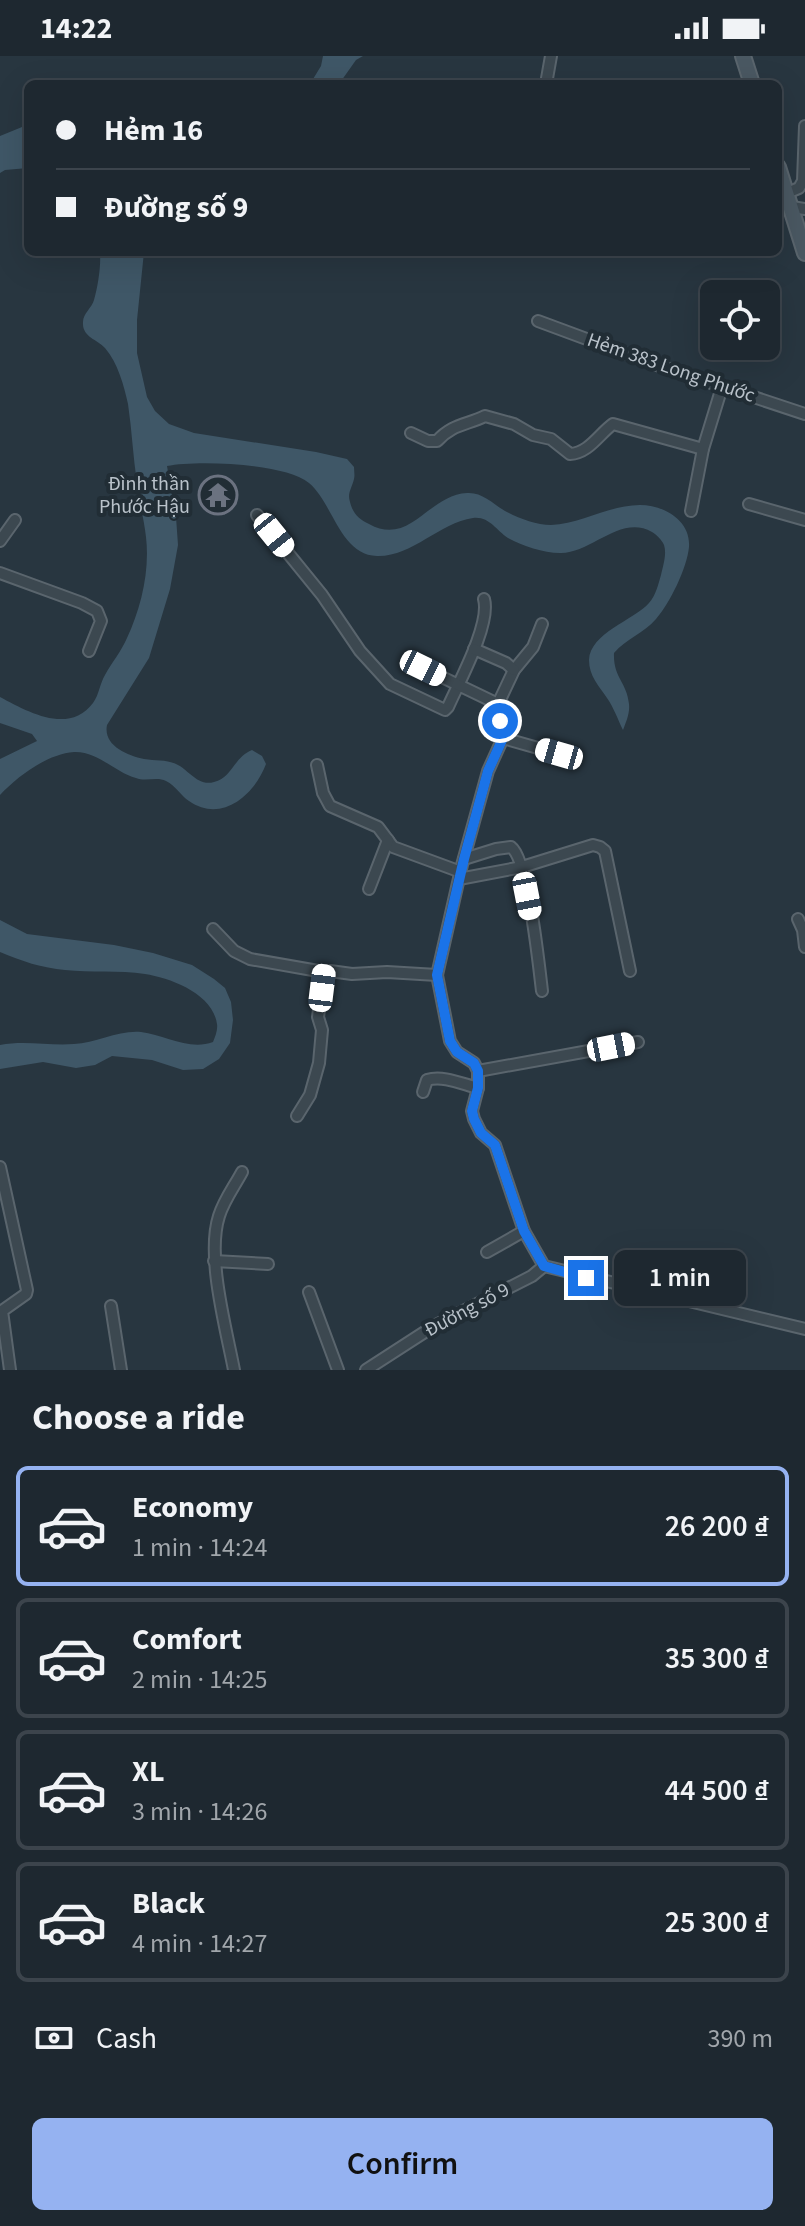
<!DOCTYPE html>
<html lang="en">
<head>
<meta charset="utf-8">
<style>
	:root { --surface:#1e2830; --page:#2b343c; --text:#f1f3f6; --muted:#a1a6ab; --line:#3c444c; --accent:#95b2f1 }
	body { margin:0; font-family:"Source Sans 3",sans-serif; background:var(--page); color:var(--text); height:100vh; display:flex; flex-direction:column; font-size:30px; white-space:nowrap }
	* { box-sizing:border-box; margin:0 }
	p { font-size:26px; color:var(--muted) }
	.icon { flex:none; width:44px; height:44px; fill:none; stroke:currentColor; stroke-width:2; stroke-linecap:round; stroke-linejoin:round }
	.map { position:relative; height:1314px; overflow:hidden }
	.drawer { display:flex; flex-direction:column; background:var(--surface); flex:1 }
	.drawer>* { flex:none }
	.guide { position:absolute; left:24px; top:24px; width:758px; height:176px; border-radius:12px; box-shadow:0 8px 32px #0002,0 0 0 2px var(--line); display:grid; align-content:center; height:176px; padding:0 32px; background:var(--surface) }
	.fabs { position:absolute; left:700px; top:224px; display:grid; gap:16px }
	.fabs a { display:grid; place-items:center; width:80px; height:80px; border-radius:12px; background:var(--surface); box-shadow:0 8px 32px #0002,0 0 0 2px var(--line); font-size:40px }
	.end { position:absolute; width:36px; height:36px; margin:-18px; border:10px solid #1a73e8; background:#fff; box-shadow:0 0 0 4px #fff }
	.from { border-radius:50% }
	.bubble { position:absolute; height:56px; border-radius:12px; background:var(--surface); box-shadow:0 8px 32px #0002,0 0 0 2px var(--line); font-size:26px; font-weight:600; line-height:56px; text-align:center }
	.car { position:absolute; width:24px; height:48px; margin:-24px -12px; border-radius:10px; box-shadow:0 0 6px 2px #0007; background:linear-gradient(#fff 24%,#345 0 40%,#fff 0 76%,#345 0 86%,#fff 0) }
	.guide b { display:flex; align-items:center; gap:28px; height:76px; font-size:30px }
	.guide b+b { border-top:2px solid var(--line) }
	.guide i { width:20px; height:20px; background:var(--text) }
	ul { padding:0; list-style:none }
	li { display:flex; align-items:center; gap:24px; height:120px; margin:0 16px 12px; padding:0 16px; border:4px solid var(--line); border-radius:12px }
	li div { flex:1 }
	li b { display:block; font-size:30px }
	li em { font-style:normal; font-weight:600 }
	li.on { border-color:var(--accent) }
	li>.icon { width:72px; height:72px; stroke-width:1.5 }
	h2 { padding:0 32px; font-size:36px; line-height:96px }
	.pay { display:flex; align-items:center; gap:20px; height:88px; padding:0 32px; font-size:30px }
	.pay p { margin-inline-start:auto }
	.primary-button { display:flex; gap:16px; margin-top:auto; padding:16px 32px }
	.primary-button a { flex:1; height:92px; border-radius:12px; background:var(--accent); color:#111; font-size:32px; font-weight:600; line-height:92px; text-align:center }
	.status { display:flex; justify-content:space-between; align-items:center; height:56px; padding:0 40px; background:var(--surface); direction:ltr }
	.status svg { height:22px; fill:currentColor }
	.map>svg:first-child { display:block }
	.water { fill:#3f5767 }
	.building { fill:#53636c }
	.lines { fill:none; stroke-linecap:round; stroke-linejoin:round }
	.street-casing { stroke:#5a656d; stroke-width:14 }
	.secondary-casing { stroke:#5a656d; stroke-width:18 }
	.street { stroke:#3c4850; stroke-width:10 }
	.secondary { stroke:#4a5862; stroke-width:14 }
	.route { stroke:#1a73e8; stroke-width:10 }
	.labels { text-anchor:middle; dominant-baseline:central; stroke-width:8; stroke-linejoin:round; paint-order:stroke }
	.street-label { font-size:20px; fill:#b9c2ca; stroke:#212d35 }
	.poi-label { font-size:20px; fill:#b9c2ca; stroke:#212d35; text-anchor:end }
</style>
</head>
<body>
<div class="status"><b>14:22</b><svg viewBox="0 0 49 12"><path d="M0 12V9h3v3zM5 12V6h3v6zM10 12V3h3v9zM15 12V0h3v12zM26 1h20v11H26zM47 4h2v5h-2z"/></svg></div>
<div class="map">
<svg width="805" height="1314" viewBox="0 0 805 1314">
	<rect width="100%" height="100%" fill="#283640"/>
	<g class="water">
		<polygon points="323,0 363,0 356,4 339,28 310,28 321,10"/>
		<polygon points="28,63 28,112 5,114 0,117 0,80 22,71"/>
		<path d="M100 196H144L137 264V297L147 341 155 355 169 368 194 377 316 396 347 403 354 411C354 415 355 419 354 423 352 432 347 437 350 446 353 458 359 463 369 468 410 491 428 439 467 437 482 436 492 447 505 455 518 462 536 469 551 469 581 468 609 449 640 449 663 449 691 464 689 491 687 512 670 547 656 563 644 577 626 583 614 597 613 622 627 626 629 648 630 657 626 666 623 674 618 664 614 652 607 642 599 630 589 620 589 604 590 577 634 564 649 547 656 539 658 529 661 519 663 510 667 498 664 489 662 484 656 478 652 476 620 458 591 498 560 497 543 497 523 490 508 482 496 474 489 460 473 462 439 467 412 501 377 500 340 499 333 447 309 427 285 407 197 404 167 410L176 461 178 489 170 533 149 602 107 669C103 689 126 699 144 703 155 705 165 703 176 708 188 713 198 731 214 726 232 722 234 701 252 694L262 700 266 708C255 738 222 768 189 745 181 740 176 730 166 725 157 720 146 726 136 722 114 716 98 695 74 696 47 698 18 720 0 739V703L37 685 32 678 0 667V641C28 656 69 679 93 647 99 639 100 627 105 619 112 606 121 596 127 582 141 552 150 515 146 481 144 463 139 445 137 427 133 401 132 375 128 348 124 330 118 307 105 292 97 283 82 281 83 266 83 257 92 252 94 244 98 230 101 211 100 196Z"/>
		<path d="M0 864 27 878 114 889 153 897 192 909 214 923 225 932 231 946 233 964 230 987 219 1003 203 1013 183 1014 152 1004 112 1000 95 1009 76 1012 43 1006 0 1013V989C25 984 49 990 74 988 96 987 119 974 141 976 165 979 189 995 213 986 215 981 218 974 217 968 213 938 171 922 145 918 119 914 91 917 65 914 42 912 21 905 0 896Z"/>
	</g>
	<polygon class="building" points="213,420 237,448 224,459 200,431"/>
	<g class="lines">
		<g class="street-casing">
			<g id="street">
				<polyline points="546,28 551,0"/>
				<polyline points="787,137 799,132 803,125 805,70"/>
				<polyline points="792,151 805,153"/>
				<polyline points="538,265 654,308 805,358"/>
				<path d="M411 377 428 385H437C452 368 467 369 485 360L514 368 533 379 551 383 570 398C589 397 599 378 613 368L703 393"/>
				<polyline points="749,448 805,464"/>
				<polyline points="691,455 703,393 722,331"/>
				<path d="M257 459 322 539 360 595 390 628 445 654 448 651C459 626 491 568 484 543"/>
				<polyline points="0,485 15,464"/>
				<polyline points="0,517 82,547 97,555 101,565 89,595"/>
				<polyline points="542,568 533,591 514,614 498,648 503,682 488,715 462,809 437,919 450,985 457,996 474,1007 478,1015 478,1032 472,1055 474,1063 481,1077 495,1089 524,1175 544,1210"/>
				<polyline points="474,593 506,607 514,614"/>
				<polyline points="423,612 498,648"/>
				<polyline points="503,682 559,698"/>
				<polyline points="317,709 323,737 330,750 378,771 393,791 461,816"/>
				<path d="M464 803 496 793 511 791C528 803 539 910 542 935"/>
				<polyline points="459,823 522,811 593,789 600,791 605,795 630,915"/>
				<polyline points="369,833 388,784"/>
				<polyline points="798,863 803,874 805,891"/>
				<polyline points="213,873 234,895 250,903 324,916"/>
				<polyline points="478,1015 638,986"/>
				<path d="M423 1036 427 1024C443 1019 462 1028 478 1032"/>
				<polyline points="297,1060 310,1039 319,1007 322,974 318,961 324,916 330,915 352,918 387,916 437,919"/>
				<polyline points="0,1111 27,1234 26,1238 2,1255 10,1314"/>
				<polyline points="487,1196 524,1175"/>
				<polyline points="214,1205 268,1208"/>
				<polyline points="544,1210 805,1273"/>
				<polyline points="309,1236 338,1314"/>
				<polyline points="111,1250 121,1314"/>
				<path d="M234 1314C226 1272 206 1200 219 1160 224 1144 234 1131 242 1116"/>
				<polyline points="366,1314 434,1270 532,1220 544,1210"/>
			</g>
		</g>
		<g class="secondary-casing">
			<g id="secondary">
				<polyline points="743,0 752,28"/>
				<polyline points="778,111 805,197"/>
			</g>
		</g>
		<use href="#street" class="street"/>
		<use href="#secondary" class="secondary"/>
	</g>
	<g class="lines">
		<polyline class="route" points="500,665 503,682 488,715 464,803 437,919 450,985 457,996 474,1007 478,1015 478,1032 472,1055 474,1063 481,1077 495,1089 524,1175 544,1210 586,1222"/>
	</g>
	<defs>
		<g id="temple-ring" transform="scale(2)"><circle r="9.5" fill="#212d35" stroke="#6b7280" stroke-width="1.5"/><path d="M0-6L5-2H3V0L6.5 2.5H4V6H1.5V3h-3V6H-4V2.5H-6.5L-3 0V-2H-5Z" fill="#6b7280"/></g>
	</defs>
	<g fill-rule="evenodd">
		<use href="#temple-ring" x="218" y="439"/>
	</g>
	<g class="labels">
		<g class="street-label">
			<text transform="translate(671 312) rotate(19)">Hẻm 383 Long Phước</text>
			<text transform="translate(467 1254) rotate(-28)">Đường số 9</text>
		</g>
		<g class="poi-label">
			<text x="190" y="428">Đình thần<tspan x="190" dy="23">Phước Hậu</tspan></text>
		</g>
	</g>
</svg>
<div class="fabs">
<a><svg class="icon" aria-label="locate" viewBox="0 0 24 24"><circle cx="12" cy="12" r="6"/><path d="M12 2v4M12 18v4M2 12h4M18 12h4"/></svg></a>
</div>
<i class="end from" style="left:500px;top:665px"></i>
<i class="end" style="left:586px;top:1222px"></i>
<div class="bubble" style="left:614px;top:1194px;width:132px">1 min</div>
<i class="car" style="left:274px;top:479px;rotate:141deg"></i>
<i class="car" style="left:423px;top:612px;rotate:116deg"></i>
<i class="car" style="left:559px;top:698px;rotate:286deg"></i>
<i class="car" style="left:527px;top:840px;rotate:169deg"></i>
<i class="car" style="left:322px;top:932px;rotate:7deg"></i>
<i class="car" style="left:611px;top:991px;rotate:79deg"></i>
<div class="guide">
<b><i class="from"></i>Hẻm 16</b>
<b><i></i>Đường số 9</b>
</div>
</div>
<section class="drawer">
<h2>Choose a ride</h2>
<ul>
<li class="on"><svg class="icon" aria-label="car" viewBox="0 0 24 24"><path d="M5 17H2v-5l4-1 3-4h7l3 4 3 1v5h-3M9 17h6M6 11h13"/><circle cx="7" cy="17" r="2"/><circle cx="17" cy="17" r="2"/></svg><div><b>Economy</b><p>1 min · 14:24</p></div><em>26 200 ₫</em></li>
<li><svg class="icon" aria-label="car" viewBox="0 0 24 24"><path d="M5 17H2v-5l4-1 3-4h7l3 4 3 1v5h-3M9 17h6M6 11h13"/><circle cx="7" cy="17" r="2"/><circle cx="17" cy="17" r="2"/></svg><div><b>Comfort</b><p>2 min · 14:25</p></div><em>35 300 ₫</em></li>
<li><svg class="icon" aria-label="car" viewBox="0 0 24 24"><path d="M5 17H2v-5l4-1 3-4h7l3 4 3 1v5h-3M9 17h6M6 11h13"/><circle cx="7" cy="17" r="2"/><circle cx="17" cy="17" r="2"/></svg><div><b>XL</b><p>3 min · 14:26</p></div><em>44 500 ₫</em></li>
<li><svg class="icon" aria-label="car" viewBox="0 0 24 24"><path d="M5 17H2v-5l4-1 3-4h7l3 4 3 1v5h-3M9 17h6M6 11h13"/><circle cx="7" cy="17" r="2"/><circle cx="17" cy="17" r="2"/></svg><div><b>Black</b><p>4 min · 14:27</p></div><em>25 300 ₫</em></li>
</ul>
<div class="pay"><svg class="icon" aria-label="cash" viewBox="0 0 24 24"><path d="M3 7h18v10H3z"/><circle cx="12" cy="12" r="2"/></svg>Cash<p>390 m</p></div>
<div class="primary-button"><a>Confirm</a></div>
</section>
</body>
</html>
